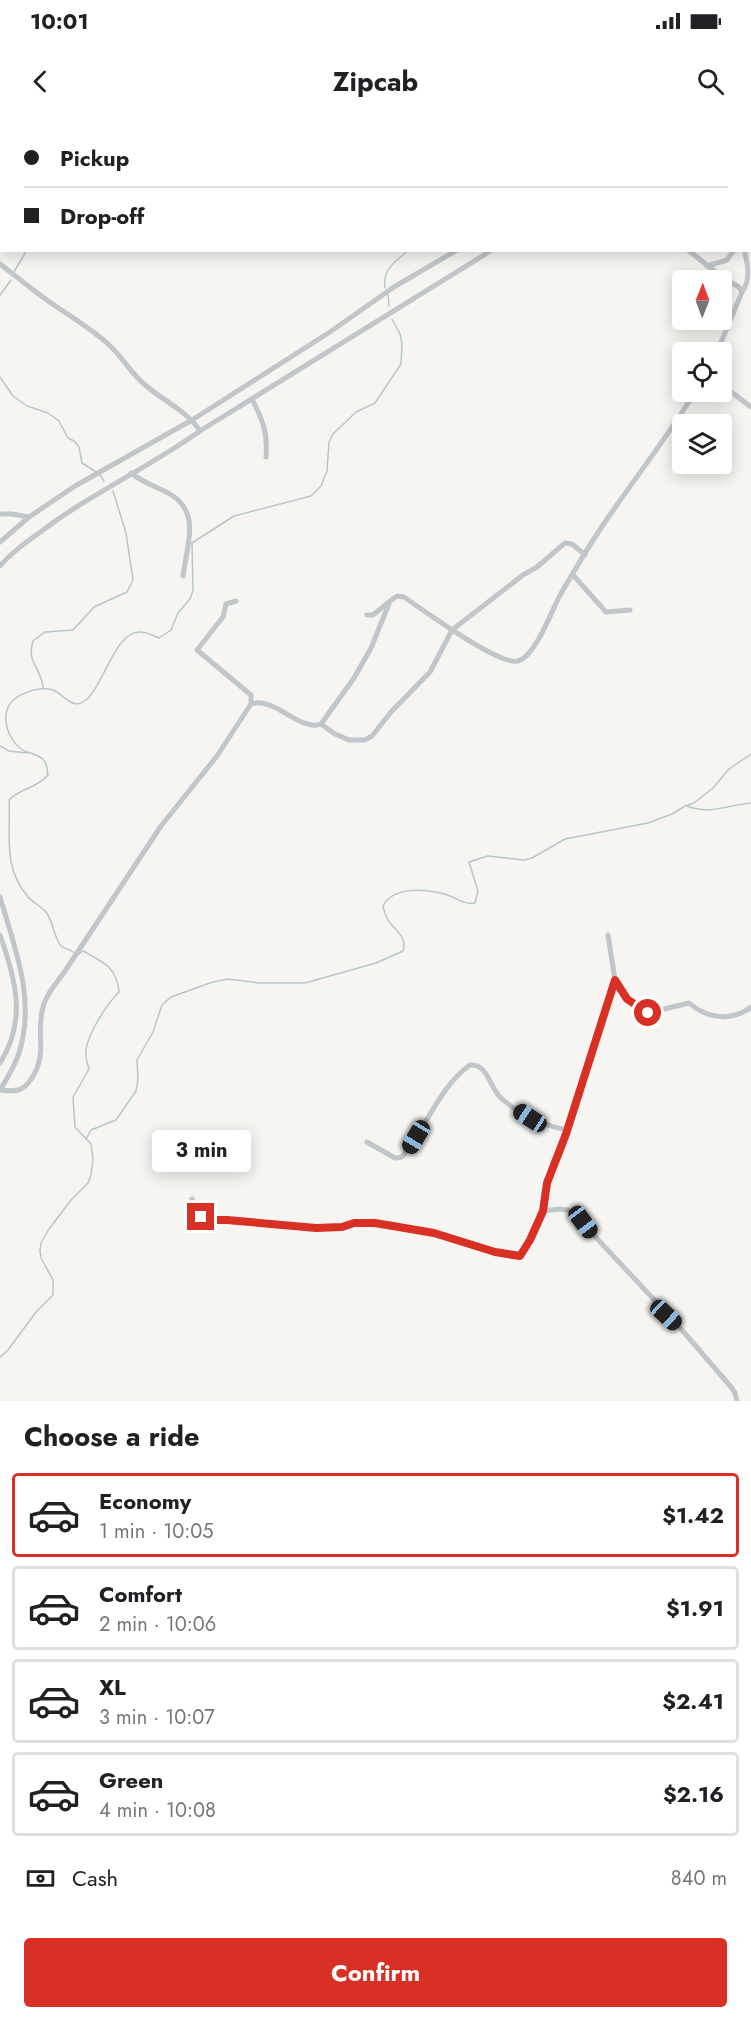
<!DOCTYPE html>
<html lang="en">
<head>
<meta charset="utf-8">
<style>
	:root { --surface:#fff; --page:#f6f6f6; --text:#202124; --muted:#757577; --line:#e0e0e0; --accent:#d93025 }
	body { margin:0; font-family:Jost,sans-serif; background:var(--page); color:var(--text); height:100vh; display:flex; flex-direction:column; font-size:22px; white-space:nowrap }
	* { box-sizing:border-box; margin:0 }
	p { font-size:20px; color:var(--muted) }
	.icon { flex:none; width:33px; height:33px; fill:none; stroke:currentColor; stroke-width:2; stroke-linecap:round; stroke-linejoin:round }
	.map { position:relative; height:1281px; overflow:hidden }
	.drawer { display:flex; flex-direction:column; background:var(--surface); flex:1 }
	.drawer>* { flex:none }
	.banner { position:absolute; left:0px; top:0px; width:752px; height:132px; box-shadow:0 3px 15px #0003; display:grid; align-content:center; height:132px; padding:0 24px; background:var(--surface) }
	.needle { width:39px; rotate:1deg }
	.buttons { position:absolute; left:672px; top:150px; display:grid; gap:12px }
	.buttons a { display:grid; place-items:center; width:60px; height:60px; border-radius:6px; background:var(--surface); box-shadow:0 3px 15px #0003; font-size:30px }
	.end { position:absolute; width:27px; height:27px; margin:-14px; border:8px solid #d93025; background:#fff; box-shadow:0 0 0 3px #fff }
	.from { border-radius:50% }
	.bubble { position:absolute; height:42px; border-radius:6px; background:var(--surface); box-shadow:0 3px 15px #0003; font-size:20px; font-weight:700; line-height:42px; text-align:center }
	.car { position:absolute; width:18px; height:36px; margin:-18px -9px; border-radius:8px; box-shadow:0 0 4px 2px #0007; background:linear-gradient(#222 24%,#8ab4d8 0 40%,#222 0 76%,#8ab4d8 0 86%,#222 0) }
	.banner b { display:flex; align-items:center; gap:21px; height:57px; font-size:22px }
	.banner b+b { border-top:2px solid var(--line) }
	.banner i { width:15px; height:15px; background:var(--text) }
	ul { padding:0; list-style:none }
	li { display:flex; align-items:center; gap:18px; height:84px; margin:0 12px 9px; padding:0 12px; border:3px solid var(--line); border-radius:6px }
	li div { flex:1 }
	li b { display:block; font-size:22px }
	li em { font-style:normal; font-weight:700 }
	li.selected { border-color:var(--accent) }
	li>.icon { width:54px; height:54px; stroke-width:1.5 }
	h2 { padding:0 24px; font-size:27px; line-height:72px }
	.pay { display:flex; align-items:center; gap:15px; height:66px; padding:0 24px; font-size:22px }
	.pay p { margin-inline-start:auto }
	.primary-button { display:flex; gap:12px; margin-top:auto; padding:12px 24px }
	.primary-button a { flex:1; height:69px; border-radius:6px; background:var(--accent); color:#fff; font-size:24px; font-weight:700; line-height:69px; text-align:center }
	.status { display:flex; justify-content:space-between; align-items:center; height:42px; padding:0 30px; background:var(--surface); direction:ltr }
	.status svg { height:16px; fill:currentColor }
	header { display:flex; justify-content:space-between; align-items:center; height:78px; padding:0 24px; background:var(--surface); font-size:27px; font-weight:700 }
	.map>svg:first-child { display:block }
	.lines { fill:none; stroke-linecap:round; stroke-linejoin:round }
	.stream { stroke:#b6c7c8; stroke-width:1.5 }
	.minor { stroke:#c0c6c9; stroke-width:5 }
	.route { stroke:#d93025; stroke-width:8 }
</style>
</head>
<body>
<div class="status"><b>10:01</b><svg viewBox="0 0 49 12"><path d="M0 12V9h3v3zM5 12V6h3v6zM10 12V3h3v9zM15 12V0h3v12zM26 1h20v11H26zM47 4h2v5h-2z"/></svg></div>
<header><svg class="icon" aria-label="back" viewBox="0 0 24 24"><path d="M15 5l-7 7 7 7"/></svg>Zipcab<svg class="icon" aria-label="search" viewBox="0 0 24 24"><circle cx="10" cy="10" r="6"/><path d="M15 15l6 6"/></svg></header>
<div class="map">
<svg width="751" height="1281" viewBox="0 0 751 1281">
	<rect width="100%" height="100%" fill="#f6f5f2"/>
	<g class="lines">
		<g class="stream">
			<polyline points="39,2 40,0"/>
			<polyline points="484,2 484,0"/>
			<polyline points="0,5 2,6"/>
			<polyline points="14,152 27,130"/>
			<path d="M385 168C382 149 396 141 409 130"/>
			<polyline points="388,174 389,186"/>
			<polyline points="0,175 11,160"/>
			<polyline points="0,257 13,276 27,286 48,293 59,301 68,318 74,321 79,327 82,343 96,352"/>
			<polyline points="100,355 104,361"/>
			<path d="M43 568C42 548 26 544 33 521L45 512 73 510 94 487 127 472 133 460 126 413 113 371"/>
			<polyline points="0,626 9,631 28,633"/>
			<path d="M687 686C710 695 728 685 751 683"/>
			<path d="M73 832C70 829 65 829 61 826 55 820 53 801 46 792 41 786 33 783 28 777 2 746 11 716 9 680 22 667 36 669 48 655 47 651 47 645 45 642 41 634 28 634 21 629 9 619 2 602 8 587 14 574 39 566 53 570 63 574 72 590 85 581 103 567 116 509 141 512 147 512 153 516 159 518L171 510 178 493 190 479 193 470 192 423 234 396 311 376 321 366 327 351 329 322 333 314 356 292 375 283 401 244 402 224 400 214 392 199"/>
			<path d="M86 1019 91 1010 116 1000 136 971 138 959 137 940 153 912 162 885 171 877 213 862 228 859 259 863H305L376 843 403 831C409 811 386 810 383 786 393 766 425 769 444 774 456 777 463 785 475 783L478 771 469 742 488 736 524 740 532 738 565 719 648 703 672 694 685 686 694 683 713 668 729 649 751 634"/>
			<path d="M0 1237 8 1230 36 1192 53 1175V1160L41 1138 40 1131 41 1123 49 1109 71 1080 88 1063 91 1055 93 1039 91 1024 75 1007 73 977 89 949C87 943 85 937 86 930 88 913 107 884 119 872 117 847 103 842 83 831L79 834"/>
		</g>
		<g class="minor">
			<polyline points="533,0 535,2"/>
			<polyline points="583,2 584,0"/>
			<polyline points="598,2 599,0"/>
			<polyline points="750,110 751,109"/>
			<polyline points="688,130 722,157 739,167 742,172 717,232"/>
			<path d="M0 144C17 157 34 171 51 183 70 196 90 208 107 223 121 235 129 251 144 264 163 281 186 290 200 311"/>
			<polyline points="707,146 727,140 734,130"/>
			<path d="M742 172C751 160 748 144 744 130"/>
			<polyline points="722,265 751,287"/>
			<path d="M252 279C263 301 268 312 266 337"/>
			<path d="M131 353C144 364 159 367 173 376 201 395 186 429 183 456"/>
			<polyline points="0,394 12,394 29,397"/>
			<polyline points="0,422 29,397 75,366 192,300 330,212 394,167 457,130"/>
			<path d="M0 446C11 433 25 423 39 413 90 374 148 348 200 311L492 130"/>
			<polyline points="573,455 606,492 630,490"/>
			<polyline points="236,481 226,484 223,497 197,530 251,575 251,584"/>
			<polyline points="367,495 373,495 389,482"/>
			<polyline points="321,604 335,614 349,620 365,620 372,616 391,592 430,552 452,510 523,455 537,447 565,423 572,424 585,435"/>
			<path d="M0 777C15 829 36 879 19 933 15 945 7 959 0 970"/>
			<path d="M0 815C16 860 27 901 0 943"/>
			<path d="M615 860 627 879 648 893 689 883C693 886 696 889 701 891 717 900 737 898 751 887"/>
			<path d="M1 970C15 972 23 972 32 958 47 934 37 917 42 891 45 875 56 864 65 851L161 706 217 636 251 584C274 576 300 612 321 604L354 558 371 528 390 481 397 476 404 477C423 490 499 546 518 541 535 536 551 493 559 477 574 451 590 424 607 399 636 357 668 316 695 272"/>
			<path d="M367 1022 395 1038 402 1037C425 1009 440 966 470 945 488 944 489 966 500 977 519 995 542 1005 567 1010"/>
			<polyline points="192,1079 201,1097 210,1100 316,1108 342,1107 354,1103 375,1103 434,1113 511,1136 520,1136 523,1133 543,1091 559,1089 568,1090 575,1095 660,1186 666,1195 682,1210 731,1267 735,1273 737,1281"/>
			<polyline points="543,1091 547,1063 566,1014 615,860 608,815"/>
		</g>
	</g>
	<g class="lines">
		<polyline class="route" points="201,1097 210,1100 227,1100 316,1108 342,1107 354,1103 375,1103 434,1113 495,1132 520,1136 530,1120 543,1091 547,1063 566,1014 615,860 627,879 648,893"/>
	</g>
</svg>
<div class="buttons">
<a><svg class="needle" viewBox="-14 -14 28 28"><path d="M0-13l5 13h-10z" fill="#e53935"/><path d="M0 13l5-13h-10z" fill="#757577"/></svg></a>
<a><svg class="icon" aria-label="locate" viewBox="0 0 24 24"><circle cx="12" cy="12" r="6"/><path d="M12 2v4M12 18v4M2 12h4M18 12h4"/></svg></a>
<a><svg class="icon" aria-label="layers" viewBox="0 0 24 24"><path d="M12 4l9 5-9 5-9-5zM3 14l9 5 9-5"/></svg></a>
</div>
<i class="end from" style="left:648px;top:893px"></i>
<i class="end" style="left:201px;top:1097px"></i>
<div class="bubble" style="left:152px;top:1010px;width:99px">3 min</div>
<i class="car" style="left:530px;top:998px;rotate:303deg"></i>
<i class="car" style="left:416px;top:1017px;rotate:211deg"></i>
<i class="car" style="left:583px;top:1102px;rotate:143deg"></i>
<i class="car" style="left:666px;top:1195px;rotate:133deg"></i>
<div class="banner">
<b><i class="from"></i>Pickup</b>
<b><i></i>Drop-off</b>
</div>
</div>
<section class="drawer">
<h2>Choose a ride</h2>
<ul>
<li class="selected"><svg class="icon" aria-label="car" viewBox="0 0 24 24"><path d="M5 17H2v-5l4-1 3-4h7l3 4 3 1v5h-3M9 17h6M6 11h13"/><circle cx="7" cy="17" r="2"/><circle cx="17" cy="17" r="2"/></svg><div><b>Economy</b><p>1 min · 10:05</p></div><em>$1.42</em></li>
<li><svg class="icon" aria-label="car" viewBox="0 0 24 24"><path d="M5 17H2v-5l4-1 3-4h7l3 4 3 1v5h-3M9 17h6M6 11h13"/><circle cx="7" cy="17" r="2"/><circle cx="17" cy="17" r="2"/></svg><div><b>Comfort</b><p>2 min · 10:06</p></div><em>$1.91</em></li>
<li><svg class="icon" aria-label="car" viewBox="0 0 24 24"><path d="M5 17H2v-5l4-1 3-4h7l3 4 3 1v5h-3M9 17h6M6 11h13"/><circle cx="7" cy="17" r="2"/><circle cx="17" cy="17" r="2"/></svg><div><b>XL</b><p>3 min · 10:07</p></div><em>$2.41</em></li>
<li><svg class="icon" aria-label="car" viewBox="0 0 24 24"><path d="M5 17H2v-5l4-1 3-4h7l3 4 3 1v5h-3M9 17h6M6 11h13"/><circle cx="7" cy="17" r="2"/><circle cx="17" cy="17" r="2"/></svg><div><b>Green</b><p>4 min · 10:08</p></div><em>$2.16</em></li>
</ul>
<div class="pay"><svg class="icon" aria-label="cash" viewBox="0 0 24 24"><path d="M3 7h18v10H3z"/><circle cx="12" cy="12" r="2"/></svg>Cash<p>840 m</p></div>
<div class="primary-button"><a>Confirm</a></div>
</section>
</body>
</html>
